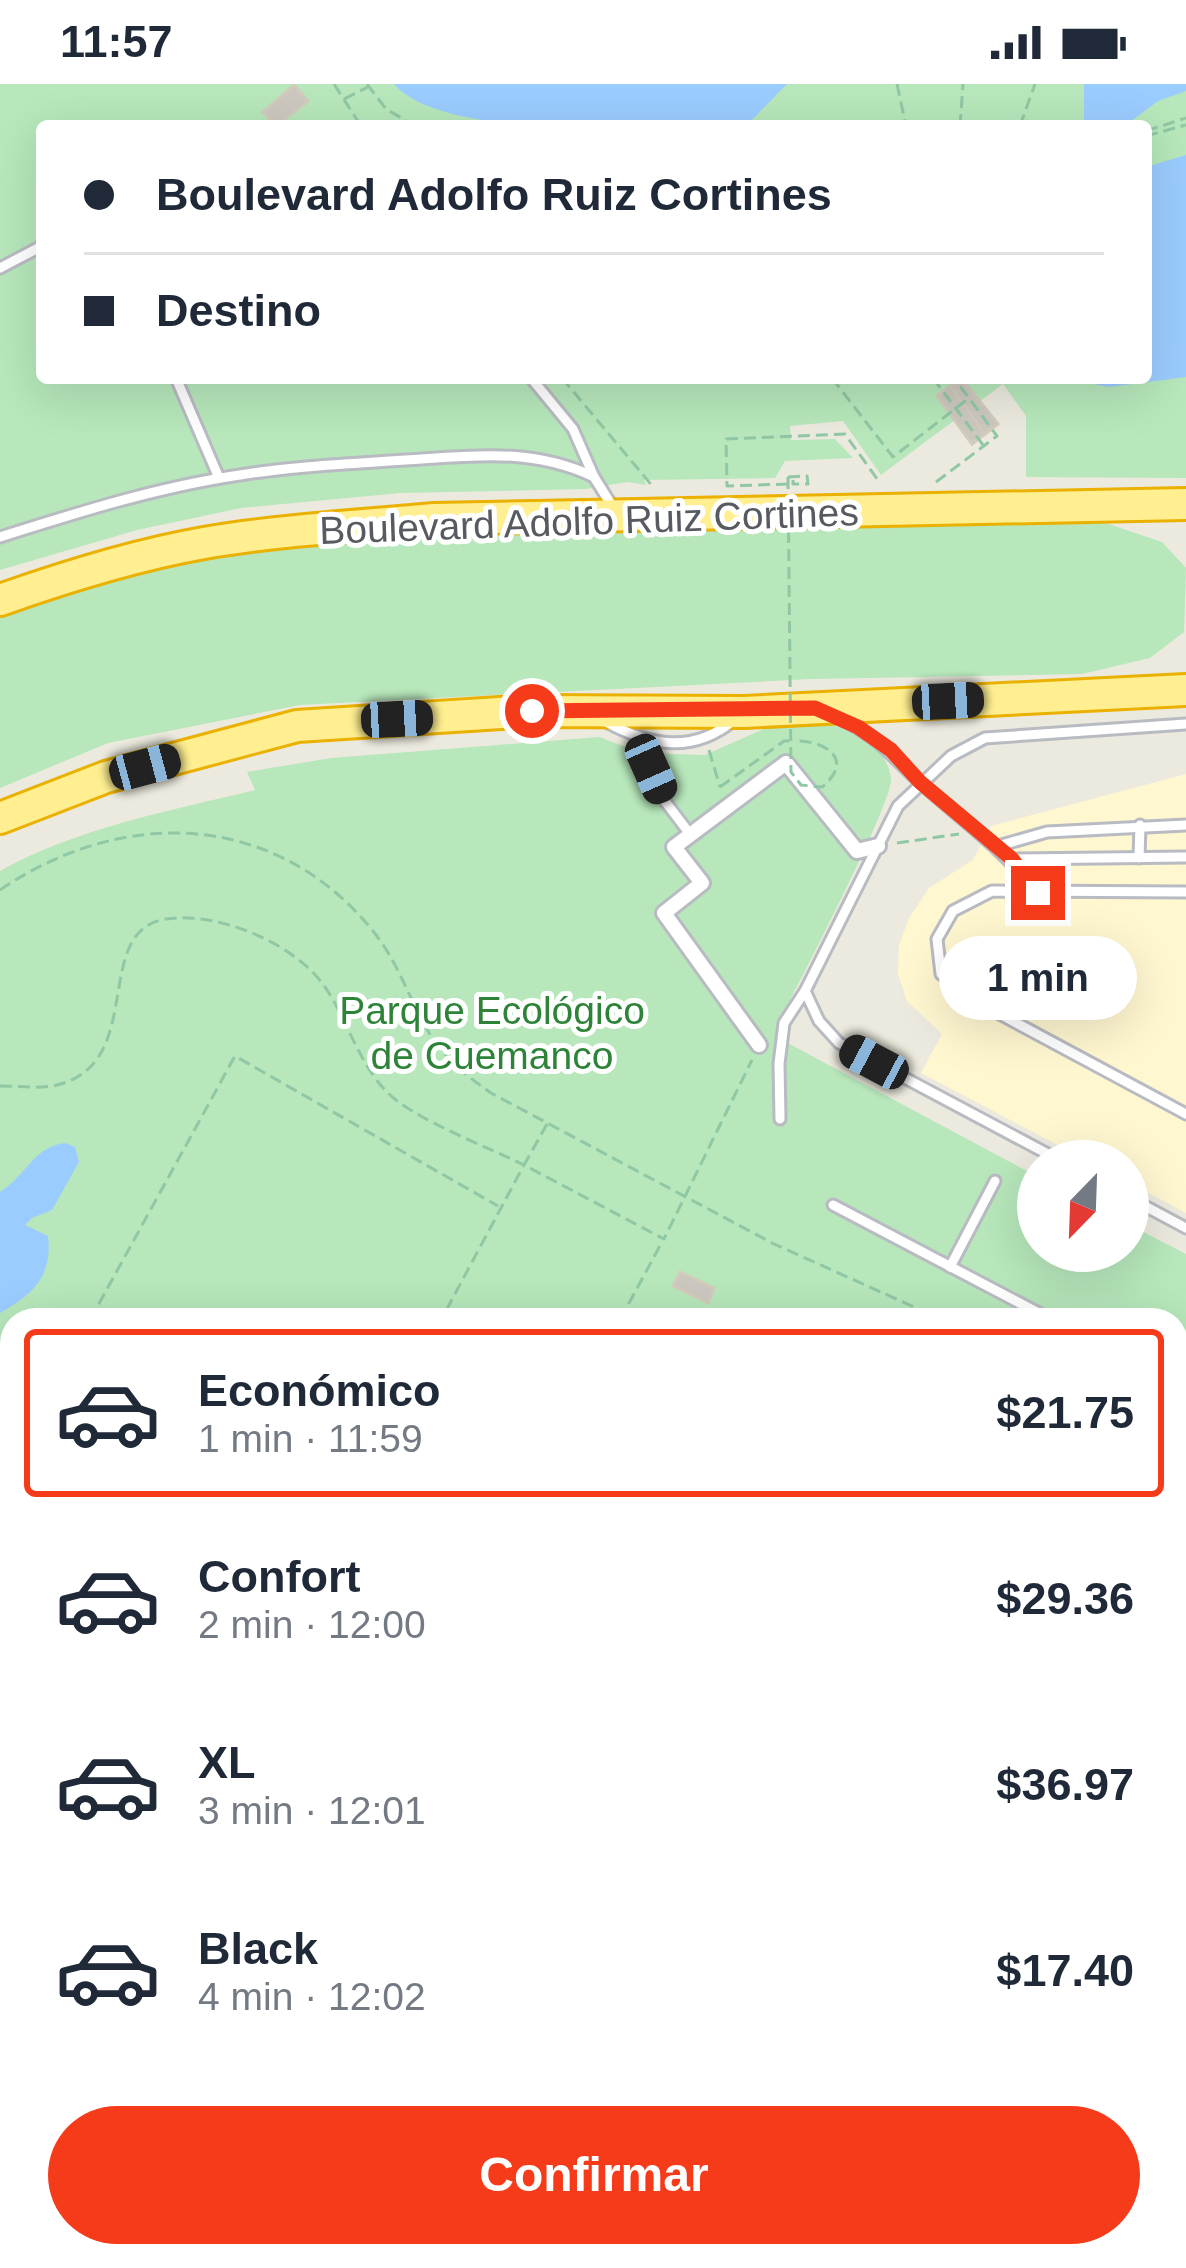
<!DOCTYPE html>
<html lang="es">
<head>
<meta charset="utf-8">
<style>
	:root { --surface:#fff; --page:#f2f2f3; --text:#1f2937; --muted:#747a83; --line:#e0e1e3; --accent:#f63b1a }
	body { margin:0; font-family:Helvetica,sans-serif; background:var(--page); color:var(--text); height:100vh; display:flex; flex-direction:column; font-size:45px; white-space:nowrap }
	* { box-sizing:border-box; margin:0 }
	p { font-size:39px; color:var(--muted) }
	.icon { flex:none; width:66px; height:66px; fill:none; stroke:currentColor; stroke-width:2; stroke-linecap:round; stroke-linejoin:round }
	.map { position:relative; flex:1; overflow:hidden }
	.side { position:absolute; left:0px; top:1224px; width:1188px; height:960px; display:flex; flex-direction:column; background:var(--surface); border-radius:36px 36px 0 0; box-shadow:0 12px 48px #0002 }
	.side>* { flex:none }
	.top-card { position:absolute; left:36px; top:36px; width:1116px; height:264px; border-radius:12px; box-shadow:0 12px 48px #0002; display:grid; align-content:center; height:264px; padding:0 48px; background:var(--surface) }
	.needle { width:78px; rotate:203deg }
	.tools { position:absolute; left:1017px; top:1056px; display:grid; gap:24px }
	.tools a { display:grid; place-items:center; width:132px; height:132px; border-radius:50%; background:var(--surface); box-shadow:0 12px 48px #0002; font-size:60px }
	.end { position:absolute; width:54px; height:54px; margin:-27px; border:15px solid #f63b1a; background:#fff; box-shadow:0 0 0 6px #fff }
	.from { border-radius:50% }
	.bubble { position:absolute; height:84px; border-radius:42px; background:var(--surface); box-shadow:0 12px 48px #0002; font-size:39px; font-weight:700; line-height:84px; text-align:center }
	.car { position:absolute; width:36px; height:72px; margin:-36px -18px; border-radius:15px; box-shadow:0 0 9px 3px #0007; background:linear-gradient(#222 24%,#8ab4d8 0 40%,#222 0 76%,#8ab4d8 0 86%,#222 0) }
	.top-card b { display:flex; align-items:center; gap:42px; height:114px; font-size:45px }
	.top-card b+b { border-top:3px solid var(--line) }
	.top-card i { width:30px; height:30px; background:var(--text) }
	ul { padding:21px 0 0; list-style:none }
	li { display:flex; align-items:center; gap:36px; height:168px; margin:0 24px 18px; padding:0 24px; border:6px solid transparent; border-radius:12px }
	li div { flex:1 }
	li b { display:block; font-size:45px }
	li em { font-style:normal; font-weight:700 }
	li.active { border-color:var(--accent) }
	li>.icon { width:108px; height:108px; stroke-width:1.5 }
	.cta { display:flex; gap:24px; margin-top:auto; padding:24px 48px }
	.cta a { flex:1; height:138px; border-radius:72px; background:var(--accent); color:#fff; font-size:48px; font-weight:700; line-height:138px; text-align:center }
	.status { display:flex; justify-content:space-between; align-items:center; height:84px; padding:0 60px; background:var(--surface); direction:ltr }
	.status svg { height:33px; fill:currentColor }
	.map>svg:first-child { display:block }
	.commercial { fill:#fff7d0 }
	.green { fill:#b7e7bb; fill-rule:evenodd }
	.water { fill:#9bccff }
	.building { fill:#ccc8bf; stroke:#d1ccbc; stroke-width:3 }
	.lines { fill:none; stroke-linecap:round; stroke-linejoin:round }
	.service-casing { stroke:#b9bbc2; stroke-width:15 }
	.pedestrian-casing { stroke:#b9bbc2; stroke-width:20 }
	.trunk-casing { stroke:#eab100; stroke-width:36 }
	.path { stroke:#90c7a4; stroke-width:3; stroke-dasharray:12 6; stroke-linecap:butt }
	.service { stroke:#fff; stroke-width:9 }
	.pedestrian { stroke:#fff; stroke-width:14 }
	.trunk { stroke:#ffef91; stroke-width:30 }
	.path-bridge { stroke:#90c7a4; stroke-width:3; stroke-dasharray:12 6; stroke-linecap:butt }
	.route { stroke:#f63b1a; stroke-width:15 }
	.labels { text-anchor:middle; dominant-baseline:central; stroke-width:10; stroke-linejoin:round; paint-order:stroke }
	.street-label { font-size:39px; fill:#575b61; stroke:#fff }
	.park-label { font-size:39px; fill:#2d8337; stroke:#fff }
</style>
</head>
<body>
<div class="status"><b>11:57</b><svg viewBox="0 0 49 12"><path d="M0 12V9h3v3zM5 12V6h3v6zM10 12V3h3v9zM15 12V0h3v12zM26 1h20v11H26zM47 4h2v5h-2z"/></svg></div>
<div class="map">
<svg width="1186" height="2184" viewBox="0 0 1186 2184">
	<rect width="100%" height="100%" fill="#eceade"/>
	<polygon class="commercial" points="1186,690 1186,1129 1128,1098 1128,1077 1088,1077 921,989 942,950 907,917 898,890 899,861 909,834 929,804 973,776 991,742"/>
	<g class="green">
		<path d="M0 0H1186V394L1026 393V332L1003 300 881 391 843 337 790 342 791 356 835 355 853 374 785 377 775 394 644 396 646 401 627 398 586 405 401 409 241 424 137 446 0 486ZM42 42H1146V294H42Z"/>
		<polygon points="1073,428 1162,458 1186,484 1184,548 1150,574 1082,590 811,595 300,621 108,659 0,704 0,523 211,464 443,445"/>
		<path d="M768 643C792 643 828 637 851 646 870 654 888 672 891 694 894 717 796 904 779 938L784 957 1038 1093V1167H1128V1140L1186 1170V2184H0V787C77 744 169 727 255 706L247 688 331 674 599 653 642 669 705 671ZM12 1236H1176V2172H12Z"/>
	</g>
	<g class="water">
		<path d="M394 0H787L746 42C665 42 444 59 394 0Z"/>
		<polygon points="1084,0 1186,0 1186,7 1158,17 1126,41 1084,42"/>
		<polygon points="1186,71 1186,293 1109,303 1061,294 1146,294 1146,83"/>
		<path d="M65 1059 75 1063 79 1078 52 1126 32 1134 25 1141 48 1152C53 1193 32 1211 0 1229V1108C25 1093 33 1063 65 1059Z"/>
	</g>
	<g class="building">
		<polygon points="294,1 308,17 276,42 263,28"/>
		<polygon points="961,294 998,340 985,350 950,302"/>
		<polygon points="950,302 985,350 972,360 937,312"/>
		<polygon points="680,1188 714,1204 708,1219 673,1202"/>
	</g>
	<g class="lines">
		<g class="service-casing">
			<g id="service">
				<polyline points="0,184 42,162"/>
				<polyline points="176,294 219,394"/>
				<polyline points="531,294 573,345 594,393 614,425"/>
				<path d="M0 453C79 428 158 403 240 391 294 382 350 380 405 376 471 372 532 363 594 393"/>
				<path d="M836 633C876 650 892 673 923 701 963 737 1004 766 1038 809"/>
				<path d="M606 638C651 662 693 670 734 636"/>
				<polyline points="637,654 664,716 690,750"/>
				<polyline points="998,762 1047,748 1186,741"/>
				<polyline points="1139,774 1140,741"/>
				<polyline points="1012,775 1186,773"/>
				<polyline points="1186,808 992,807 953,827 937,855 941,890 981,920 1186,1030"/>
				<polyline points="805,907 819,937 839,959 1061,1077"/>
				<polyline points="780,1035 779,980 784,939 805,907 898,722 951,672 985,654 1186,640"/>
				<polyline points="1128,1113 1186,1144"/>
				<polyline points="833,1121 1052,1236"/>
				<polyline points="950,1183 995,1097"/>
				<polyline points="1176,1301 1186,1306"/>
			</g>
		</g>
		<g class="pedestrian-casing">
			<polyline id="pedestrian" points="759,961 664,829 702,799 674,763 786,679 857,767 878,762"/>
		</g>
		<g class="trunk-casing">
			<g id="trunk">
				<path d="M0 516C65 493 136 471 204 459 280 446 358 442 434 435L1186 420"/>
				<polyline points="0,734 106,693 297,642 532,627 744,628 1186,606"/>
			</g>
		</g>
		<g class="path">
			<polyline points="334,0 361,42"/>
			<polyline points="367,0 386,25 415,42"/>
			<polyline points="897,0 906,42"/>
			<polyline points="344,15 368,3"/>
			<polyline points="960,42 963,0"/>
			<polyline points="1020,42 1035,0"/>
			<polyline points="1146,47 1186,34"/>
			<polyline points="1146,52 1186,41"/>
			<polyline points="562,294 654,404"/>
			<polyline points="832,294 893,373 969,314"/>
			<polyline points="933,294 983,361"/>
			<polyline points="788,393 807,392 808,400 793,400 793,396"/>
			<polyline points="936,398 997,352 954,294"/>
			<polyline points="788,400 727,402 726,355 845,350 880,399"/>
			<polyline points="709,666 720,703"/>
			<polyline points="720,703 784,657 794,657"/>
			<polyline points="897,759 959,750"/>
			<path d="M0 806C123 722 276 727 373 847 399 879 410 918 431 952 447 976 468 993 491 1009L774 1160 943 1236"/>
			<path d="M0 1002C20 1002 45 1006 64 999 145 972 92 846 166 835 218 827 298 860 327 906 347 937 360 981 387 1008 413 1035 488 1063 524 1081L441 1236"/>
			<polyline points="547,1040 524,1081 664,1155 752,976"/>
			<polyline points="90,1236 235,972 498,1122"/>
			<polyline points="620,1236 662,1158"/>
			<polyline points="0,1376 12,1383"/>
			<polyline points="1176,1384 1186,1392"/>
			<polyline points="1176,1599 1186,1582"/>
			<polyline points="0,1628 12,1610"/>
			<polyline points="1176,1661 1186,1667"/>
			<polyline points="0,1663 12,1669"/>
			<polyline points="0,1792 12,1776"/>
			<polyline points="1176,1977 1186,1979"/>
			<polyline points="1176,2121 1186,2120"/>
			<polyline points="216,2184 227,2172"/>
			<polyline points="1071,2184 1083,2172"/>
		</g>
		<use href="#service" class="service"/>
		<use href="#pedestrian" class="pedestrian"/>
		<use href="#trunk" class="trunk"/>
		<path class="path-bridge" d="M788 393 791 688 801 701 822 703C855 676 826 656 794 657"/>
	</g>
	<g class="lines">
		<polyline class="route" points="532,627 815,624 858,643 891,666 920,698 1012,775 1038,809"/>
	</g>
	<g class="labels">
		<g class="street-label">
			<text transform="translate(589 437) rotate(-2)">Boulevard Adolfo Ruiz Cortines</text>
		</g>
		<g class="park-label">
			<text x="492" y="926">Parque Ecológico<tspan x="492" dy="45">de Cuemanco</tspan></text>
		</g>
	</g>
</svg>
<div class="tools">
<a><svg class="needle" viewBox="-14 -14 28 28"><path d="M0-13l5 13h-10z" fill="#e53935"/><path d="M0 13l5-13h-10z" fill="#747a83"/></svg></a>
</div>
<i class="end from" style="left:532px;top:627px"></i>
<i class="end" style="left:1038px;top:809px"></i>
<div class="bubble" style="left:939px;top:852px;width:198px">1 min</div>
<i class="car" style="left:948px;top:617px;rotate:87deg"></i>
<i class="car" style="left:397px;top:635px;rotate:87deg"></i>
<i class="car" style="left:145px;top:683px;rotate:75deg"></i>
<i class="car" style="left:651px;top:685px;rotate:156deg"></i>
<i class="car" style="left:874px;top:978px;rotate:298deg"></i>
<div class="top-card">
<b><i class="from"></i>Boulevard Adolfo Ruiz Cortines</b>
<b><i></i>Destino</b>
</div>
<section class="side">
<ul>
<li class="active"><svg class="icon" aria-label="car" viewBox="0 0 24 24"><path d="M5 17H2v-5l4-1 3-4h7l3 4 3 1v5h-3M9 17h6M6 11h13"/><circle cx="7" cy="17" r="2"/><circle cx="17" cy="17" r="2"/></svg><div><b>Económico</b><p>1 min · 11:59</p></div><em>$21.75</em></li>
<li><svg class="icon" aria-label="car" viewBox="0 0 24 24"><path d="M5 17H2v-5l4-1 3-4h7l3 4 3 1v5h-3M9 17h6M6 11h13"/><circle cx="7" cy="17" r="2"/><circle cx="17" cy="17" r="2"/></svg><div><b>Confort</b><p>2 min · 12:00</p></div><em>$29.36</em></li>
<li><svg class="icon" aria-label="car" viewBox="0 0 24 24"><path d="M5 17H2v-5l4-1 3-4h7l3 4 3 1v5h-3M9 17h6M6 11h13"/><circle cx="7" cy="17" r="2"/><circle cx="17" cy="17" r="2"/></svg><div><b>XL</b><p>3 min · 12:01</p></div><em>$36.97</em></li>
<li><svg class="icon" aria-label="car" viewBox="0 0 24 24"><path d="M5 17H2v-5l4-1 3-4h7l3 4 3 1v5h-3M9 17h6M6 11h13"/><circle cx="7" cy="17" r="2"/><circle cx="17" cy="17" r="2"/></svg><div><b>Black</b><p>4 min · 12:02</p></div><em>$17.40</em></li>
</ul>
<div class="cta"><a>Confirmar</a></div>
</section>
</div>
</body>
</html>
